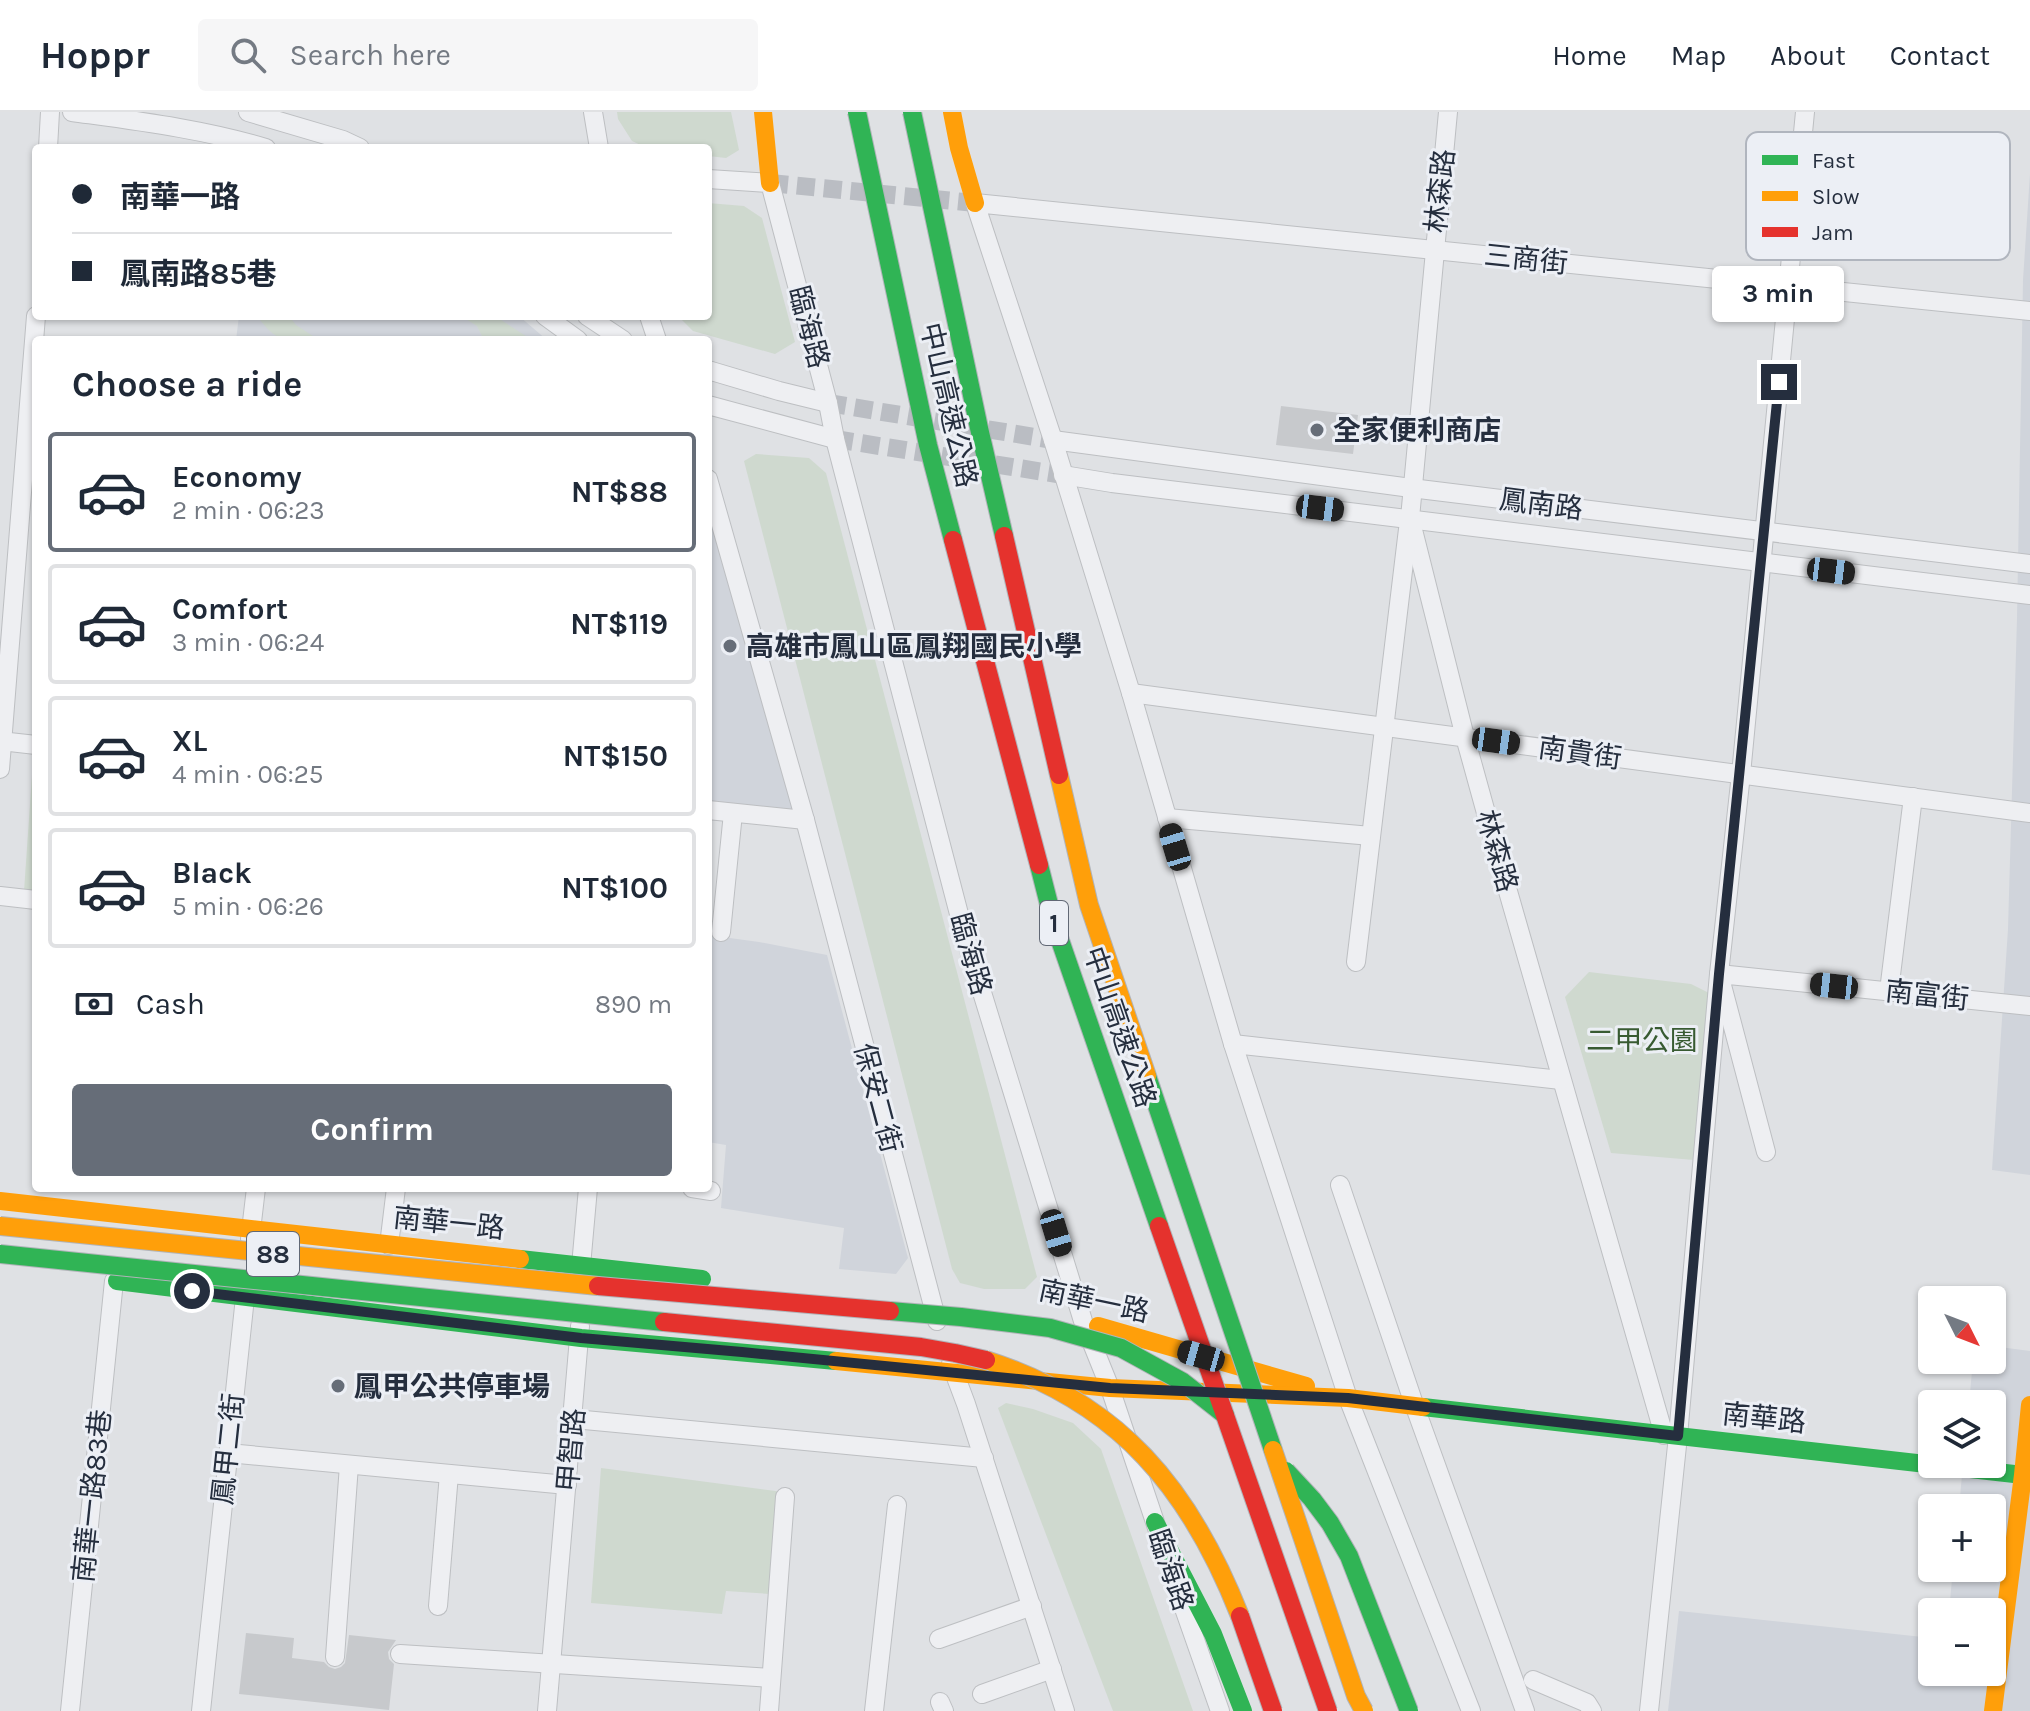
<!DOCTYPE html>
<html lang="en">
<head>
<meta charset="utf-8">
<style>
	:root { --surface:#fff; --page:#f6f6f7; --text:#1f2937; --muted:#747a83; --line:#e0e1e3; --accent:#666d78 }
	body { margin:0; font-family:Karla,"Noto Sans TC",sans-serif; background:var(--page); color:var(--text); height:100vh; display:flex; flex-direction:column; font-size:30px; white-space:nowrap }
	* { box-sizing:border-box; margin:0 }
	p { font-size:26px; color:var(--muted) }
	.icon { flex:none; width:44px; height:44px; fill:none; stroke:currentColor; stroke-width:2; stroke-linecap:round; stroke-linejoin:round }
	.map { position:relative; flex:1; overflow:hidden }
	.details { position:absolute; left:32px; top:224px; width:680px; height:856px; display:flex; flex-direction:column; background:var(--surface); border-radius:8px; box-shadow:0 2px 6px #0004 }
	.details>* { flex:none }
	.banner { position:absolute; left:32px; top:32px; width:680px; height:176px; border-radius:8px; box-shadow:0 2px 6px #0004; display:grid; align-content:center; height:176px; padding:0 40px; background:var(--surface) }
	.needle { width:52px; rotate:132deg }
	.tools { position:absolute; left:1918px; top:1174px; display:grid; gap:16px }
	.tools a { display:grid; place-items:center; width:88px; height:88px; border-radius:8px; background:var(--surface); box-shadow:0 2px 6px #0004; font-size:40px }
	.end { position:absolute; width:36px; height:36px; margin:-18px; border:10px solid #252e3e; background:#fff; box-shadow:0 0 0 4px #fff }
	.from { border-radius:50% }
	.bubble { position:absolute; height:56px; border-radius:8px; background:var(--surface); box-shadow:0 2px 6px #0004; font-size:26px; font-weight:700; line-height:56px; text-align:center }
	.car { position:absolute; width:24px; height:48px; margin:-24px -12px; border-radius:10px; box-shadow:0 0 6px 2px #0007; background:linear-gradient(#222 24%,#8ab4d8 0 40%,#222 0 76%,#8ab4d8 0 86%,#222 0) }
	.banner b { display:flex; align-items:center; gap:28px; height:76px; font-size:30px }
	.banner b+b { border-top:2px solid var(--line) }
	.banner i { width:20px; height:20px; background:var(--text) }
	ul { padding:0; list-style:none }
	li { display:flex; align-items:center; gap:24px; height:120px; margin:0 16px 12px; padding:0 24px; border:4px solid var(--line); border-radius:8px }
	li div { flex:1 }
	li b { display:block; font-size:30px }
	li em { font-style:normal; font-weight:700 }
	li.active { border-color:var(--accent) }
	li>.icon { width:72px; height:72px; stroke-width:1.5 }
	h2 { padding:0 40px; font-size:36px; line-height:96px }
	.pay { display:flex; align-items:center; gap:20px; height:88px; padding:0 40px; font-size:30px }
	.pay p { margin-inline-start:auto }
	.primary-button { display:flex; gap:16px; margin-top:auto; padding:16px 40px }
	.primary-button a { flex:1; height:92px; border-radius:8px; background:var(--accent); color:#fff; font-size:32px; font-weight:700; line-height:92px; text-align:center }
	header { display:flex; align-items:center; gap:48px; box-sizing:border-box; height:112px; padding:0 40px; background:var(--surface); border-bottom:2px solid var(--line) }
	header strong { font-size:38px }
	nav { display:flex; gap:44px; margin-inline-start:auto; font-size:28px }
	.search { width:560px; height:72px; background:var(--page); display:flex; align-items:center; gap:20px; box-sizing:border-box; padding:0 28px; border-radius:8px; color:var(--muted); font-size:30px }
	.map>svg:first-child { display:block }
	.built { fill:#d0d4db }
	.green { fill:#cfd9cf }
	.building { fill:#c7c9cc }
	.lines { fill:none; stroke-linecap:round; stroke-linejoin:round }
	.street-tunnel { stroke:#babdc3; stroke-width:18; stroke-dasharray:18 9; stroke-linecap:butt }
	.street-casing { stroke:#bdbfc2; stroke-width:20 }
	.street { stroke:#eeeff2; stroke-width:18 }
	.fast { stroke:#30b455; stroke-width:18 }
	.slow { stroke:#ff9f0a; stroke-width:18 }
	.fast-bridge-casing { stroke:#b1b4b9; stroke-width:20; stroke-linecap:butt }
	.slow-bridge-casing { stroke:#b1b4b9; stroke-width:20; stroke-linecap:butt }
	.jam-bridge-casing { stroke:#b1b4b9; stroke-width:20; stroke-linecap:butt }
	.fast-bridge { stroke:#30b455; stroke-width:18 }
	.slow-bridge { stroke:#ff9f0a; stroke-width:18 }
	.jam-bridge { stroke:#e5322d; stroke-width:18 }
	.route { stroke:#252e3e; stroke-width:10 }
	.poi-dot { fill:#666d78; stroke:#eceff5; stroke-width:3 }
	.labels { text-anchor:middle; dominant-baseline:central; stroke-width:6; stroke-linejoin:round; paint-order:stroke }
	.shield { fill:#eceff5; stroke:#616875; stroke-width:2 }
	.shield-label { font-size:26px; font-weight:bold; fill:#252e3e }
	.street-label { font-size:28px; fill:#252e3e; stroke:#eceff5 }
	.poi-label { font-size:28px; font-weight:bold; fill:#252e3e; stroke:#eceff5; text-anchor:start }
	.park-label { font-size:28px; fill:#385b32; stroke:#eceff5 }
	.key { fill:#eceff5; stroke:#b0b5be; stroke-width:2 }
	.key-label { font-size:22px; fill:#252e3e }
</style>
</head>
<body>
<header>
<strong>Hoppr</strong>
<div class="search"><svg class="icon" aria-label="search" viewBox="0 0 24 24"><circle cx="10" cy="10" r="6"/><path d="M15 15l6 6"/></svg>Search here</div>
<nav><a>Home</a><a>Map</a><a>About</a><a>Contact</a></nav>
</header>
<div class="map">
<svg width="2030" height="1599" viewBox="0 0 2030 1599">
	<rect width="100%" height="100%" fill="#dfe1e4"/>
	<g class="built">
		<polygon points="2030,62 2030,1063 1992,1058 2008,817 2017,506 2023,168"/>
		<polygon points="239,204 519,204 547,228 236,228"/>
		<polygon points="708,373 798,707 708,695"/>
		<polygon points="708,823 759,830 827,843 908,1146 896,1162 839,1157 844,1116 721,1096 726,1033 708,1030"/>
		<polygon points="1992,1234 2030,1239 2030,1599 1668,1599 1679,1499 1932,1526 1932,1560 1992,1560 1992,1500 1949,1500 1953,1456 1992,1456 1992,1396 1959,1396 1963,1352 1992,1352 1992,1292 1969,1292 1973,1248 1992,1248"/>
	</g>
	<g class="green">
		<polygon points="617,0 731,0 739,38 726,46 708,44 708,36 647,36 632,29 618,7"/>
		<polygon points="708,91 744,94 762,106 795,230 775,242 693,219 678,204 708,204"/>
		<path d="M257 204H289L296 213 319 228C284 228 279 233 257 204Z"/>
		<polygon points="461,204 495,204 532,228 484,228 477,214"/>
		<polygon points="756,342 809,346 826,361 1037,1165 1025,1177 984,1177 960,1171 952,1157 744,349"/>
		<polygon points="36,660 36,780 24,779 32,663"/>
		<polygon points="1589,860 1691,872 1709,881 1694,1048 1611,1041 1565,885"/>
		<polygon points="1006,1291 1033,1297 1073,1311 1101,1337 1193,1599 1113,1599 998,1296"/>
		<polygon points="601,1356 791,1381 785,1483 726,1479 722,1502 591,1491"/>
	</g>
	<g class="building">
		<polygon points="1281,294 1358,303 1353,342 1276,333"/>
		<polygon points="246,1521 294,1526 292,1546 324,1550 329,1555 335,1557 341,1555 345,1551 349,1523 396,1528 388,1540 389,1547 394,1552 389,1598 239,1582"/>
	</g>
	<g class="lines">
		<g class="street-tunnel">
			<polyline points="770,71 975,91"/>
			<polyline points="828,291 1053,328"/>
			<polyline points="835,327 1063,363"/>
		</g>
		<g class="street-casing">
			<g id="street">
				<path d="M72 0C137 9 203 17 266 36"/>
				<polyline points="248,0 343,28 360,36"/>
				<polyline points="593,0 599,36"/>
				<polyline points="1448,0 1410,406 1465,625 1499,748 1664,1323"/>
				<polyline points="48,36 50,0"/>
				<polyline points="708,67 770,71 828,291 835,327 965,825 1083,1209 1110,1276 1158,1419"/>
				<polyline points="545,204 578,228"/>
				<polyline points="587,204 623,228"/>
				<polyline points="649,204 657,228"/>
				<polyline points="708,258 779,279 828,291"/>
				<polyline points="708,293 835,327"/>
				<polyline points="1053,328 1411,376 2030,452"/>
				<polyline points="1063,363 1112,371 2030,483"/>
				<polyline points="708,367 805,708 937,1209"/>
				<polyline points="1131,581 2030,701"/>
				<polyline points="0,629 36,633"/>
				<polyline points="0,657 36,204"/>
				<polyline points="708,698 805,708"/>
				<polyline points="1167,706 1371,724"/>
				<polyline points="0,784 36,788"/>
				<polyline points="721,820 733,701"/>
				<polyline points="1356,850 1408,417"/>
				<polyline points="1889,879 1913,685"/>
				<polyline points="1233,932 1561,968"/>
				<polyline points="1766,1040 1719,862 2030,894"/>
				<polyline points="1340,1073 1415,1295 1525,1599"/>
				<polyline points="692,1076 711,1079"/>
				<polyline points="250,1127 256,1076"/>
				<polyline points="389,1133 396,1076"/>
				<polyline points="580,1165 588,1076"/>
				<polyline points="951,1252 966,1292 1065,1599"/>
				<polyline points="574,1307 984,1346"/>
				<polyline points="228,1341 567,1373"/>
				<polyline points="1181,1488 1220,1599"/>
				<polyline points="438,1494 449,1362"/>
				<polyline points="939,1527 1032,1494"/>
				<polyline points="400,1542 771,1566"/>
				<polyline points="335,1545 349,1353"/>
				<polyline points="1533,1568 1587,1591 1592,1599"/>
				<polyline points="982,1582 1052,1557"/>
				<polyline points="940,1590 944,1599"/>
				<polyline points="70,1599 114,1169"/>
				<polyline points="201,1599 246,1176"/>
				<polyline points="547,1599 580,1214"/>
				<polyline points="769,1599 785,1385"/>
				<polyline points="874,1599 897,1393"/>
				<polyline points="1471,1599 1348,1286 1233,932 1131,581 1053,328 975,91 2030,199"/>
				<polyline points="1649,1599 1678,1324 1719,862 1741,662 1805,0"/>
			</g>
		</g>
		<use href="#street" class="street"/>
		<g class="fast">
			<polyline points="520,1147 702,1167"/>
			<polyline points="117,1169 581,1226 836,1249"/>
			<polyline points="1423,1295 2023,1363"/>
			<polyline points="1155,1410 1213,1522 1243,1599"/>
		</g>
		<g class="slow">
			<polyline points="763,0 770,71"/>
			<polyline points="952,0 959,36 975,91"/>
			<polyline points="0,1089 520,1147"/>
			<polyline points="1098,1214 1306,1274"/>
			<polyline points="836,1249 1110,1276 1348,1286 1423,1295"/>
			<polyline points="1993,1599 2023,1363 2030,1293"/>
		</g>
		<g class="fast-bridge-casing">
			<g id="fast-bridge">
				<polyline points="857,0 928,333 953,428"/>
				<polyline points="912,0 979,316 1004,424"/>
				<polyline points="1039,753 1053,808 1159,1114"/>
				<polyline points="1147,964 1273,1338"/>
				<polyline points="0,1142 664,1210"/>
				<polyline points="890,1199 961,1205 1050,1216 1121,1236 1183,1270 1225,1303"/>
				<polyline points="1286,1359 1312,1387 1330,1411 1349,1444 1409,1599"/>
			</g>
		</g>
		<g class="slow-bridge-casing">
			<g id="slow-bridge">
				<polyline points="1059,663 1089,793 1147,964"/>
				<polyline points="0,1114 598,1174"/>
				<path d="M986 1248C1120 1291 1190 1377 1240 1504"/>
				<polyline points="1273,1338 1356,1584 1364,1599"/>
			</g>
		</g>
		<g class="jam-bridge-casing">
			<g id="jam-bridge">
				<polyline points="1004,424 1059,663"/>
				<polyline points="953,428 1039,753"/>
				<polyline points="1159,1114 1328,1599"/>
				<polyline points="598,1174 890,1199"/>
				<polyline points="664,1210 921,1235 955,1241 986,1248"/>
				<polyline points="1240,1504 1273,1599"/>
			</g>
		</g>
		<use href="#fast-bridge" class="fast-bridge"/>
		<use href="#slow-bridge" class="slow-bridge"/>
		<use href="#jam-bridge" class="jam-bridge"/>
	</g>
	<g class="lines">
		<polyline class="route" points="192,1179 581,1226 742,1240 1110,1276 1348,1286 1678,1324 1719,862 1779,270"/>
	</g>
	<g class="poi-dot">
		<circle cx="1317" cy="318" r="8"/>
		<circle cx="730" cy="534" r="8"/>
		<circle cx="338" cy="1274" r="8"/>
	</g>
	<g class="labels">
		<g class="shield">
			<rect x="1040" y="789" width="28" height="44" rx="6"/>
			<rect x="247" y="1120" width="52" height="44" rx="6"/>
		</g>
		<g class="shield-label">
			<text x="1054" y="811">1</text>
			<text x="273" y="1142">88</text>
		</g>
		<g class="street-label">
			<text transform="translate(1440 79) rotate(-84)">林森路</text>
			<text transform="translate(1526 147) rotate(6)">三商街</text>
			<text transform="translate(809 215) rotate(75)">臨海路</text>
			<text transform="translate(949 293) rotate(77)">中山高速公路</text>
			<text transform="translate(1541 392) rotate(7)">鳳南路</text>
			<text transform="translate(1580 641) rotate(8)">南貴街</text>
			<text transform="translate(1497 739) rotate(74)">林森路</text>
			<text transform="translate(971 842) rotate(74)">臨海路</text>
			<text transform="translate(1927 883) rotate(6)">南富街</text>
			<text transform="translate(1120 915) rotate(71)">中山高速公路</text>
			<text transform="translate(878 986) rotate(75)">保安二街</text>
			<text transform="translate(449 1111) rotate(6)">南華一路</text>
			<text transform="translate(1094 1189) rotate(12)">南華一路</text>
			<text transform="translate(1764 1306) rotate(6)">南華路</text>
			<text transform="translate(228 1337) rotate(-84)">鳳甲二街</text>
			<text transform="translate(571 1338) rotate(-85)">甲智路</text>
			<text transform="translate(92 1384) rotate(-84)">南華一路83巷</text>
			<text transform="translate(1171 1458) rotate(71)">臨海路</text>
		</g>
		<g class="poi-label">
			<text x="1333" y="318">全家便利商店</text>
			<text x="746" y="534">高雄市鳳山區鳳翔國民小學</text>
			<text x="354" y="1274">鳳甲公共停車場</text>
		</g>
		<g class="park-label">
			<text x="1642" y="928">二甲公園</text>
		</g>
	</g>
	<rect x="1746" y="20" width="264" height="128" rx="12" class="key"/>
	<rect x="1762" y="43" width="36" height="10" fill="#30b455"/>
	<rect x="1762" y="79" width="36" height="10" fill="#ff9f0a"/>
	<rect x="1762" y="115" width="36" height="10" fill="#e5322d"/>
	<g class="key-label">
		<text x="1812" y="56">Fast</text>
		<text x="1812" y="92">Slow</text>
		<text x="1812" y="128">Jam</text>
	</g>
</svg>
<div class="tools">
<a><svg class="needle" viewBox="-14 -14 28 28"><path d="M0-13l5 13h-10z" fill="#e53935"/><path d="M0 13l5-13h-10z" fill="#747a83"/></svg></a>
<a><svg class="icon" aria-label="layers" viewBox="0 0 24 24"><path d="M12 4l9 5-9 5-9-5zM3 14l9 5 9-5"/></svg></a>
<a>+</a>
<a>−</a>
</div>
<i class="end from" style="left:192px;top:1179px"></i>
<i class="end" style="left:1779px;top:270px"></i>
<div class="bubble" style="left:1712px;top:154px;width:132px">3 min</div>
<i class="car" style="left:1320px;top:396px;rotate:97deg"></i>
<i class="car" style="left:1831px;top:459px;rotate:97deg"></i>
<i class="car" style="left:1496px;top:629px;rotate:98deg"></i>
<i class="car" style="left:1175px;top:735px;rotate:343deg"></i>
<i class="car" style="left:1834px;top:874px;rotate:276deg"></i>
<i class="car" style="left:1056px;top:1121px;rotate:163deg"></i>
<i class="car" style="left:1201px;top:1244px;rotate:286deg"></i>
<div class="banner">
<b><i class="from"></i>南華一路</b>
<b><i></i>鳳南路85巷</b>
</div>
<section class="details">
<h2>Choose a ride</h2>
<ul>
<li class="active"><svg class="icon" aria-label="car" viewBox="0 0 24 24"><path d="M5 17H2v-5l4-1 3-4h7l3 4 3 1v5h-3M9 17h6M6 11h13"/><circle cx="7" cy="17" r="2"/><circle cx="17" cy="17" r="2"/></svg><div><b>Economy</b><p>2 min · 06:23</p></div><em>NT$88</em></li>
<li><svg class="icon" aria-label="car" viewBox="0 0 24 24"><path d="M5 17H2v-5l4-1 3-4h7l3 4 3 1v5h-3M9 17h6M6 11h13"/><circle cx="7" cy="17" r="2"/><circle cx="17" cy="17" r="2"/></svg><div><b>Comfort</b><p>3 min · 06:24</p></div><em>NT$119</em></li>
<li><svg class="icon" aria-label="car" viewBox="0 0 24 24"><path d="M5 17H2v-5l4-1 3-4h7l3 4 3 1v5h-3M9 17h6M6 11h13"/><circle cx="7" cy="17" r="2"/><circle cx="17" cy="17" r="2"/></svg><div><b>XL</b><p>4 min · 06:25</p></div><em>NT$150</em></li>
<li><svg class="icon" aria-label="car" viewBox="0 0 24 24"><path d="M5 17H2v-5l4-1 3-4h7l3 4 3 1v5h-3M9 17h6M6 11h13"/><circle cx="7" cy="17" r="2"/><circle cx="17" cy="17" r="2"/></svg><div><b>Black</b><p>5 min · 06:26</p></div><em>NT$100</em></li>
</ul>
<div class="pay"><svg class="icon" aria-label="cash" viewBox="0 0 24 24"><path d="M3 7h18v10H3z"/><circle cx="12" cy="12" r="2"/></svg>Cash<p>890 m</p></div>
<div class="primary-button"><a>Confirm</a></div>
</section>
</div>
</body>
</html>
